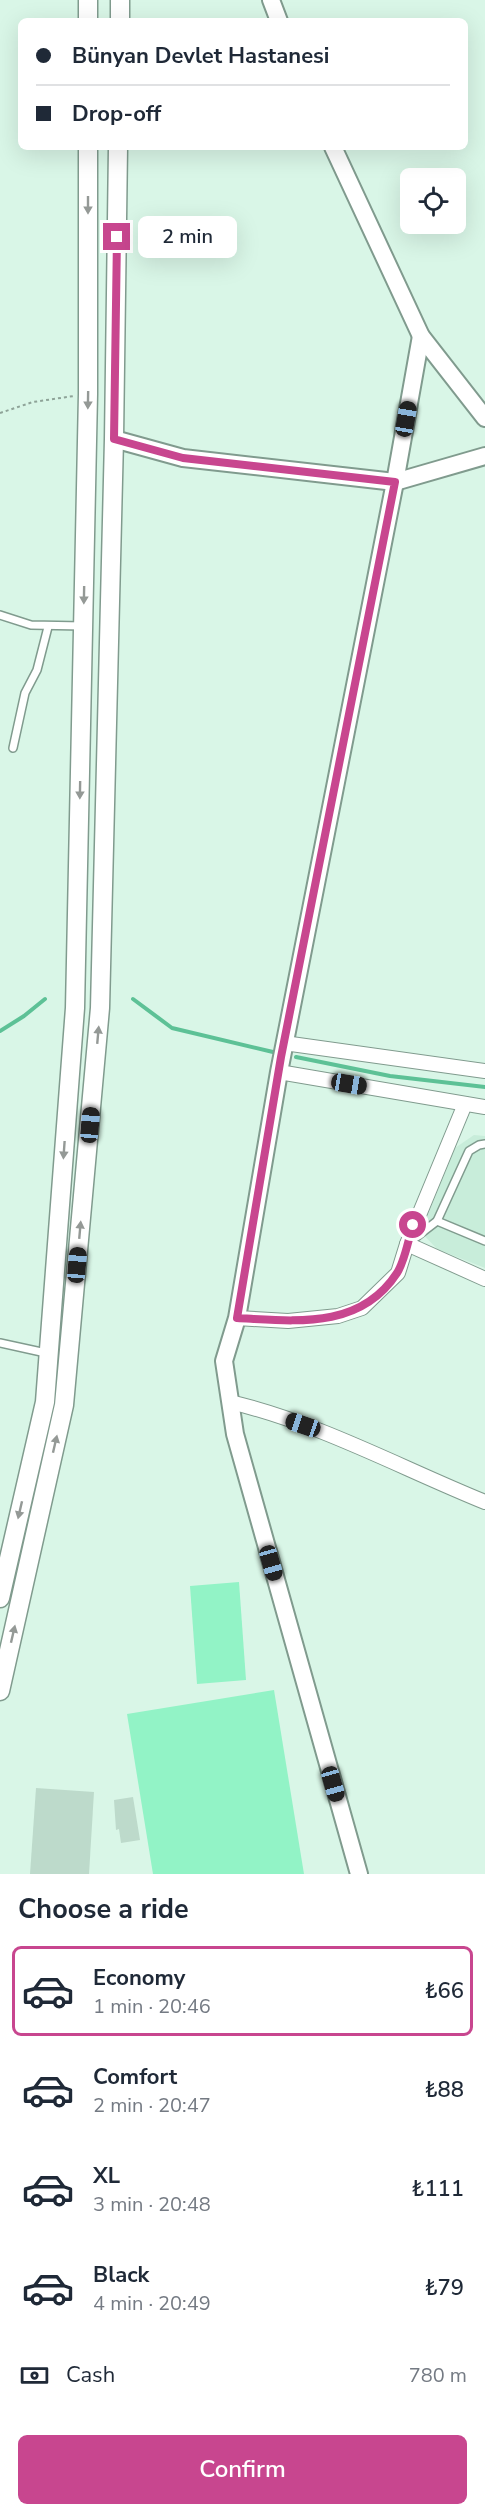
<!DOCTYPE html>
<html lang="en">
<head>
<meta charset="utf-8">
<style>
	:root { --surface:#fff; --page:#f6f6f7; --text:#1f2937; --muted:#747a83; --line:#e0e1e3; --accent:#c8468f }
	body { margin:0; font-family:"Nunito Sans",sans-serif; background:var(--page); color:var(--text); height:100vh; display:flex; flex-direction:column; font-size:22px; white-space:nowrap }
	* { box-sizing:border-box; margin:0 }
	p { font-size:20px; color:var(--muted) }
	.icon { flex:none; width:33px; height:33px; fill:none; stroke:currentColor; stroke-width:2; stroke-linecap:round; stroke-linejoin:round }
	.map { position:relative; height:1874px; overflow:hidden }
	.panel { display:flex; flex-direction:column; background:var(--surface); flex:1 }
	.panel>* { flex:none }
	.banner { position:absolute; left:18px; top:18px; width:450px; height:132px; border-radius:9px; box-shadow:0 6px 24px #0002; display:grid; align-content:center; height:132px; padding:0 18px; background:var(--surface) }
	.fabs { position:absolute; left:400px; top:168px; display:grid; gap:12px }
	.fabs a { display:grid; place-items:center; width:66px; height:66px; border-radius:9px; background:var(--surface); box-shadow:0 6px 24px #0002; font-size:30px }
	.end { position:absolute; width:27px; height:27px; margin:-14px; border:8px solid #c8468f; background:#fff; box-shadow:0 0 0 3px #fff }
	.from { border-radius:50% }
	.bubble { position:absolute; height:42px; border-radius:9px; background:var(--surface); box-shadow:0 6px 24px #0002; font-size:20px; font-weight:600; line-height:42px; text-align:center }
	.car { position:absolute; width:18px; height:36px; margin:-18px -9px; border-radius:8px; box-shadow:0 0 4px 2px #0007; background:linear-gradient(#222 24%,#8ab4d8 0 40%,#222 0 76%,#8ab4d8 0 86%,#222 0) }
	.banner b { display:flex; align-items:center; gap:21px; height:57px; font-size:22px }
	.banner b+b { border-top:2px solid var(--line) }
	.banner i { width:15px; height:15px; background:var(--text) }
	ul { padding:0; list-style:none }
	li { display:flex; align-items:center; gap:18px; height:90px; margin:0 12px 9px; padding:0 6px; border:3px solid transparent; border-radius:9px }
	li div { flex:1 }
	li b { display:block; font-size:22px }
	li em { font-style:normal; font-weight:600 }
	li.on { border-color:var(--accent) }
	li>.icon { width:54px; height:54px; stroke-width:1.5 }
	h2 { padding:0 18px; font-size:27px; line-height:72px }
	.pay { display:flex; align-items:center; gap:15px; height:66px; padding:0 18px; font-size:22px }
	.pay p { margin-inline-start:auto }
	.cta { display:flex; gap:12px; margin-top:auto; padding:12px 18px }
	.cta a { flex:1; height:69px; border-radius:9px; background:var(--accent); color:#fff; font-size:24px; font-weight:600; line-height:69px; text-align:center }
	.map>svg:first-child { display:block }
	.built { fill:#c8edda }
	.green { fill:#92f3c6 }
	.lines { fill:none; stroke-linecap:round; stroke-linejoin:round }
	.stream { stroke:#5dc196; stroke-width:4 }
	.building { fill:#bddacb }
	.service-casing { stroke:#809b8e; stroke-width:10 }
	.minor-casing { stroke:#809b8e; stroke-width:16 }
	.tertiary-casing { stroke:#809b8e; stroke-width:20 }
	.secondary-casing { stroke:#809b8e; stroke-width:21 }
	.path { stroke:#8ea398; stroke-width:2; stroke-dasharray:3 3; stroke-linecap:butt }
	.service { stroke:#fff; stroke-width:7 }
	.minor { stroke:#fff; stroke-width:14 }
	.tertiary { stroke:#fff; stroke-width:16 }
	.secondary { stroke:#fff; stroke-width:18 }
	.oneway { fill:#949996 }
	.route { stroke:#c8468f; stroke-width:8 }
</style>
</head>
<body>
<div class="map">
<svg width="485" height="1874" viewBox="0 0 485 1874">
	<rect width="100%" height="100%" fill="#d9f6e7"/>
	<polygon class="built" points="474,1135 485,1136 485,1268 437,1249 421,1232 455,1148"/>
	<g class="green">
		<polygon points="239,1582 246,1680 197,1684 190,1586"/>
		<polygon points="274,1690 304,1874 153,1874 127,1714"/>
	</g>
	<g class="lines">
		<g class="stream">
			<polyline points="133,999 172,1028 273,1052"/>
			<polyline points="0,1031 24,1016 45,999"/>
			<polyline points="296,1057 390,1076 485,1087"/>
		</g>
	</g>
	<g class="building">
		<polygon points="36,1788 94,1792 89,1874 30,1874"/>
		<polygon points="133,1797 140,1840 121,1843 119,1829 116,1830 114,1800"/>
	</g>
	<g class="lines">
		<g class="service-casing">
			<g id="service">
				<polyline points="0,615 31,625 83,626"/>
				<polyline points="13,748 25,693 37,670 48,627"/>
				<polyline points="437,1221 485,1241"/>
				<polyline points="411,1241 437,1221 469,1151 479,1145 485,1144"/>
				<polyline points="0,1343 46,1353"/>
			</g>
		</g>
		<g class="minor-casing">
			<g id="minor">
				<polyline points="284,1043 485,1071"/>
				<polyline points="279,1072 485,1107"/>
				<polyline points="407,1244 465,1104"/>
				<polyline points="237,1318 288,1321 338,1316 362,1308 398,1273 407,1244 485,1279"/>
				<path d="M230 1402C319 1423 401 1468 485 1502"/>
			</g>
		</g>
		<g class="tertiary-casing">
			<g id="tertiary">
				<polyline points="271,0 279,21"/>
				<polyline points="333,147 421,336 485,418"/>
				<polyline points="114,439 183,458 395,482 485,456"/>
				<polyline points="359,1874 235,1434 224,1361 237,1318 279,1072 395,482 421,336"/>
			</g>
		</g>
		<g class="secondary-casing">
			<g id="secondary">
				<polyline points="88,21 88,0"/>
				<polyline points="120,21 120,0"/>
				<polyline points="0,1598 45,1402 75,1008 88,394 88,147"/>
				<polyline points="0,1691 64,1405 100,1008 114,439 118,147"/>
			</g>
		</g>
		<polyline class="path" points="0,413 33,402 74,396"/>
		<use href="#service" class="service"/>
		<use href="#minor" class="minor"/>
		<use href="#tertiary" class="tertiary"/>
		<use href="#secondary" class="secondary"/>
	</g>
	<defs><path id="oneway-solid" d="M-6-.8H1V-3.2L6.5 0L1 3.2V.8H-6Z" transform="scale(1.5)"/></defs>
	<g class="oneway">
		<use href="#oneway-solid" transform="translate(88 205) rotate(90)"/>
		<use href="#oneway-solid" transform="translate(88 400) rotate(91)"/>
		<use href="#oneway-solid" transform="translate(84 595) rotate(91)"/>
		<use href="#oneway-solid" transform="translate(80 790) rotate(91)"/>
		<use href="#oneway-solid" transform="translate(98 1035) rotate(-85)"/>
		<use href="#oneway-solid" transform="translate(64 1150) rotate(94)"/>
		<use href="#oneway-solid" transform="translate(80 1230) rotate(-85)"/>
		<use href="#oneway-solid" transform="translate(55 1444) rotate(-77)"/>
		<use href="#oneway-solid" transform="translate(20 1510) rotate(103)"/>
		<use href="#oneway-solid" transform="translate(13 1634) rotate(-77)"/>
	</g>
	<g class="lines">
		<path class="route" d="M117 237 114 439 183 458 395 482 281 1057 237 1318C295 1321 360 1330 397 1273 405 1261 408 1240 413 1225"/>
	</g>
</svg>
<div class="fabs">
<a><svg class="icon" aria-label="locate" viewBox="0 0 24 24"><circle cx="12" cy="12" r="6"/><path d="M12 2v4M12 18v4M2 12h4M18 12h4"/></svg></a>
</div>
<i class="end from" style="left:413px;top:1225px"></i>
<i class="end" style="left:117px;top:237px"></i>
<div class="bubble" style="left:138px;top:216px;width:99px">2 min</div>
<i class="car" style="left:406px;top:419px;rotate:10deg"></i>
<i class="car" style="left:349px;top:1084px;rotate:100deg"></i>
<i class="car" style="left:90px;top:1125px;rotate:5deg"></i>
<i class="car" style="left:77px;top:1265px;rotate:5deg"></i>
<i class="car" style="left:303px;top:1425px;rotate:289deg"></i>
<i class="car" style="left:271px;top:1563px;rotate:164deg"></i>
<i class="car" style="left:333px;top:1784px;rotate:164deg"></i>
<div class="banner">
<b><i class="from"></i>Bünyan Devlet Hastanesi</b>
<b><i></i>Drop-off</b>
</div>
</div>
<section class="panel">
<h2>Choose a ride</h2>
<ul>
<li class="on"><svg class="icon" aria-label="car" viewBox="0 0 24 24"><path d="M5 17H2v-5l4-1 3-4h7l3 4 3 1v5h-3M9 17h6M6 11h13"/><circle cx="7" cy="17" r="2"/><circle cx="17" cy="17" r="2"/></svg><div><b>Economy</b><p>1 min · 20:46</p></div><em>₺66</em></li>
<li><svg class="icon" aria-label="car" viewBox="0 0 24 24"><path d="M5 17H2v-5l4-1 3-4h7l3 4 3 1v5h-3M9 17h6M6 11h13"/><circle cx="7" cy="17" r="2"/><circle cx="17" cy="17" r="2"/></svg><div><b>Comfort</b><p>2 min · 20:47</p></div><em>₺88</em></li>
<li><svg class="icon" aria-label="car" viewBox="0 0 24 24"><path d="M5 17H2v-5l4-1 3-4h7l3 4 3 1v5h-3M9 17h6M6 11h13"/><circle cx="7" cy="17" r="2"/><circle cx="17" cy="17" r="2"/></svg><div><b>XL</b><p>3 min · 20:48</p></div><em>₺111</em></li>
<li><svg class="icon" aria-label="car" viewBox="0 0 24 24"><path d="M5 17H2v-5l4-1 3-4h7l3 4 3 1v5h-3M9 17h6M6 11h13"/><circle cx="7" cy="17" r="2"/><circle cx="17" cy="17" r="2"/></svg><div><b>Black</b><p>4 min · 20:49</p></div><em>₺79</em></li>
</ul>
<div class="pay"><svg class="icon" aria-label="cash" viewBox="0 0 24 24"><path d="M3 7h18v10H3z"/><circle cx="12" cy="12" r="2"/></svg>Cash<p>780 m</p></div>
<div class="cta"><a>Confirm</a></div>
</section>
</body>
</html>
